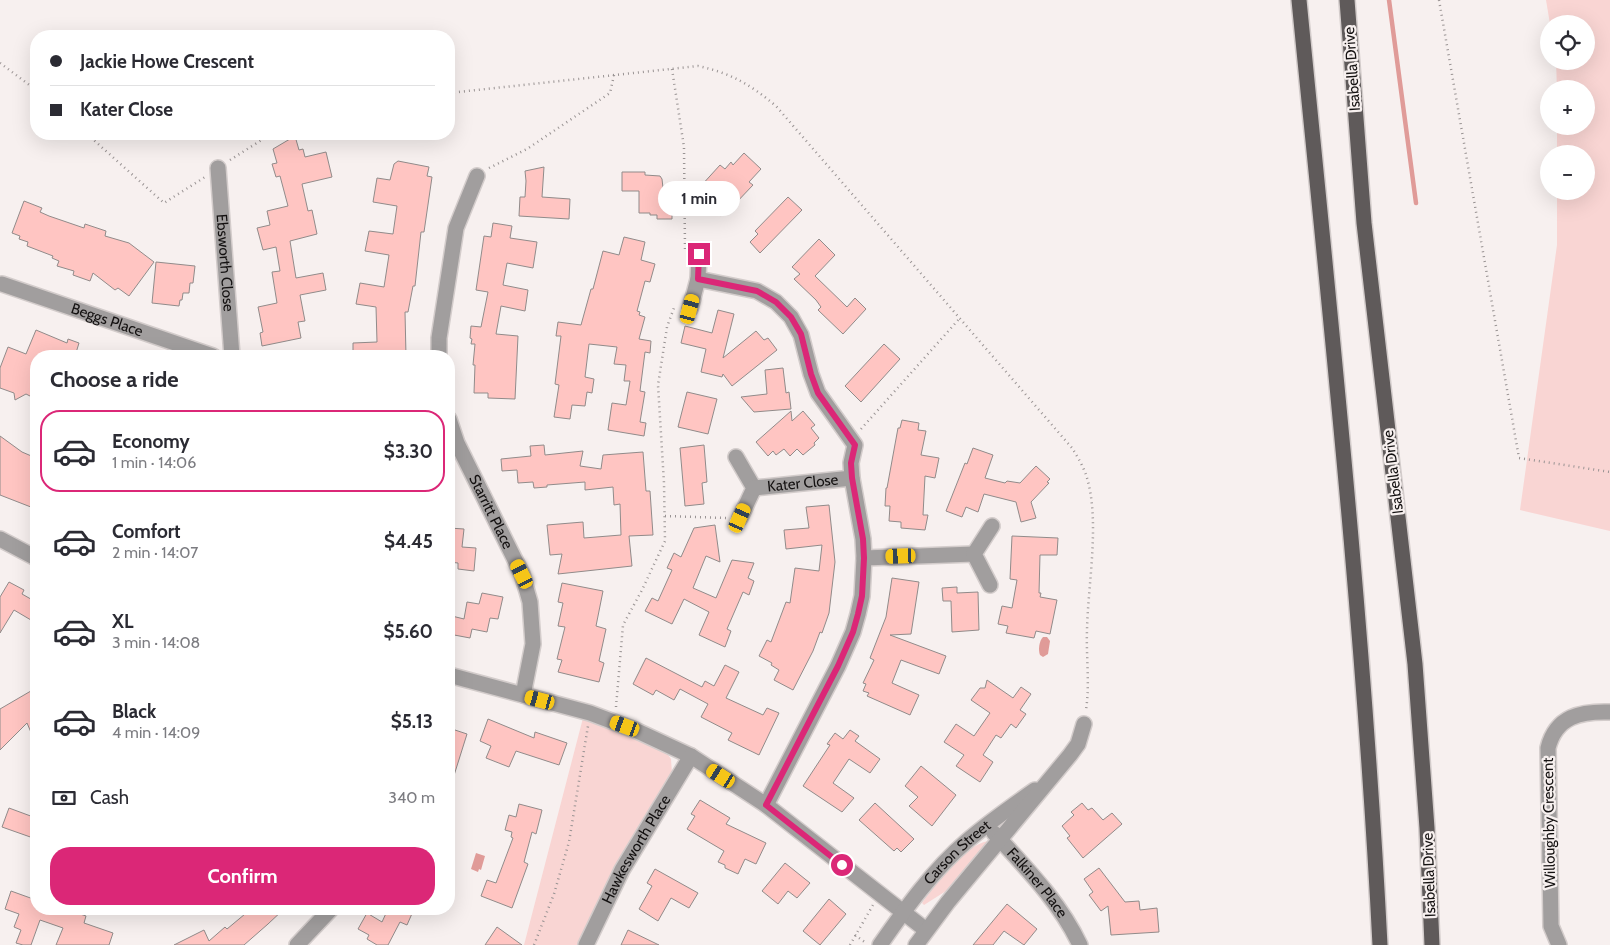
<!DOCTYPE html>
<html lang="en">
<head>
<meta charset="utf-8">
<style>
	:root { --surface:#fff; --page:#f2f2f3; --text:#2b2b33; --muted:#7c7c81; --line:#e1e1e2; --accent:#db2777 }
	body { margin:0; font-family:Cabin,sans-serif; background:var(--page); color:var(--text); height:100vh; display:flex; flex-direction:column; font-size:19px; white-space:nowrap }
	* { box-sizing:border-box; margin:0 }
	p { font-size:16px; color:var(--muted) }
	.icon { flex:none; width:28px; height:28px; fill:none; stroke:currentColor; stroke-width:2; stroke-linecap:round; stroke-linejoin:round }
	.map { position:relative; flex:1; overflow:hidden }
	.drawer { position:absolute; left:30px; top:350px; width:425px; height:565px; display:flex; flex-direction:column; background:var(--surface); border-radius:20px; box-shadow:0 5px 20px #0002 }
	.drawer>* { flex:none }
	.hud { position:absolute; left:30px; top:30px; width:425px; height:110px; border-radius:20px; box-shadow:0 5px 20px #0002; display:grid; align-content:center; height:110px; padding:0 20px; background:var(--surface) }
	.controls { position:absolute; left:1540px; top:15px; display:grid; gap:10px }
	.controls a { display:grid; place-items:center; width:55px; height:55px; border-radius:50%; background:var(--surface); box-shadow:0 5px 20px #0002; font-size:25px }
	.end { position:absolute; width:22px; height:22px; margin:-11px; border:6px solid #db2777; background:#fff; box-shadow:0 0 0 2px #fff }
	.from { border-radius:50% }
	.bubble { position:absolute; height:35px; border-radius:18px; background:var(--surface); box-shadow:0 5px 20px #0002; font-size:16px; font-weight:700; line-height:35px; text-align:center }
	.car { position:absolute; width:15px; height:30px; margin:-15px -8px; border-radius:6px; box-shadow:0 0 4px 1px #0007; background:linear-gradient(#f5c518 24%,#345 0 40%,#f5c518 0 76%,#345 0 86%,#f5c518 0) }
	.hud b { display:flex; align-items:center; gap:18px; height:48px; font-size:19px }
	.hud b+b { border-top:1px solid var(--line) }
	.hud i { width:12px; height:12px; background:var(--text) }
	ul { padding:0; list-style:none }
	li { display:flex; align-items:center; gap:15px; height:82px; margin:0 10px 8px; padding:0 10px; border:2px solid transparent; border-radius:20px }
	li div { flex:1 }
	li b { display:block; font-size:19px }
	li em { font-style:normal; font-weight:700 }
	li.selected { border-color:var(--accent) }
	li>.icon { width:45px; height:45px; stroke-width:1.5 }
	h2 { padding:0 20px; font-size:22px; line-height:60px }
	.pay { display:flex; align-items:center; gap:12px; height:55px; padding:0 20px; font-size:19px }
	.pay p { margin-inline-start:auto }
	.button { display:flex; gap:10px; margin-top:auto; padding:10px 20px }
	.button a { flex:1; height:58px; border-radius:20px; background:var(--accent); color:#fff; font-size:20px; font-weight:700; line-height:58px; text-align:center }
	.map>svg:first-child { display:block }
	.green { fill:#f9d5d3 }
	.water { fill:#e09b98 }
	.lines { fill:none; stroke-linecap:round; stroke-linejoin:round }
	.stream { stroke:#e09b98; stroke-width:4.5 }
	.building { fill:#ffc5c2; stroke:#918b8a }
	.minor-casing { stroke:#d3cccb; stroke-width:18 }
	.major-casing { stroke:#d3cccb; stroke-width:18 }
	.path { stroke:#999393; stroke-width:2.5; stroke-dasharray:1 4; stroke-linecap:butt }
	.minor { stroke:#a19e9e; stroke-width:15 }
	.major { stroke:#5f5a5a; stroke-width:15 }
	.route { stroke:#db2777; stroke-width:6 }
	.labels { text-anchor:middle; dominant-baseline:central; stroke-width:4.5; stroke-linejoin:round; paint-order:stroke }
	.street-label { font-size:15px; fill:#141111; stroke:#f7f0ef }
</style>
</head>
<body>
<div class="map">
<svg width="1610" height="945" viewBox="0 0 1610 945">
	<rect width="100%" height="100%" fill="#f7f0ef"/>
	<g class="green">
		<polygon points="1546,0 1610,0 1610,531 1520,510 1557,245 1557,191 1586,191 1586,154 1557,154 1557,126 1586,126 1586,89 1557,89 1556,61 1586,61 1586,24 1550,24"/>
		<path d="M583 718 666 752 671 759 672 773C638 829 603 884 578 945H524Z"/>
		<path d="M988 841 989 843 946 891 924 905 922 903C937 883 963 846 988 841Z"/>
	</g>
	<g class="water">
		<path d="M1043 637H1047L1050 641 1048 654 1043 657 1040 655C1038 650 1039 641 1043 637Z"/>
		<polygon points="476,853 485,856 481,870 479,869 478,872 471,869"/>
	</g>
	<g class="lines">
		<polyline class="stream" points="1389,0 1416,203"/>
	</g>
	<g class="building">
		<polygon points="295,136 299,150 303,149 305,157 326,152 332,177 302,184 308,211 312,210 317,234 290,241 296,278 323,273 326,290 300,295 305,321 298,322 301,338 262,346 260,333 263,332 258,307 277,303 272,272 280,271 276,247 263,250 257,228 270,225 267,211 288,206 280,176 276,177 272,164 277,163 273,149"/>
		<polygon points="744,153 761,169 749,182 753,185 734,205 732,203 721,216 707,203 712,198 700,187 720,165 725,169 731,162 733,165"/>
		<polygon points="398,161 429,167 427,176 432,177 424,232 421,232 415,286 413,286 408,312 405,312 406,356 353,356 353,343 377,342 376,307 356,304 360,283 384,287 389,255 365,251 369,231 393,234 397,206 373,202 377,178 390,180 394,164"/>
		<polygon points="544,167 542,197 570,199 569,219 519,216 520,197 525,197 526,181 525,171"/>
		<polygon points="622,172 645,172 645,175 660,176 662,179 663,188 672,188 672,219 657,219 657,215 650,215 650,213 639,213 639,191 622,191"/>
		<polygon points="788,197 802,210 760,253 750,242 758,234 755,231"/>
		<polygon points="24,201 42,208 40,212 49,216 84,228 85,224 106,231 105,236 129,243 154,262 129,296 118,288 115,290 93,273 90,281 73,275 74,271 57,266 59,261 52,258 53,256 27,246 28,242 19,239 20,236 12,233"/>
		<polygon points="493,223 512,226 510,238 537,242 533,268 507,263 503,285 528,290 525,311 501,306 496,334 518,336 515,399 488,398 488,393 474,393 475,365 473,365 475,344 471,344 472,339 470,338 471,326 481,327 488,292 476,290 484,236 491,237"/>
		<polygon points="624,237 645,242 641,260 655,264 650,282 645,281 637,311 640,312 639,315 645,317 639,339 651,341 650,353 645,352 640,391 645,392 640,422 646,423 644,436 608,430 612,403 626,405 630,381 624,381 626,365 614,364 617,347 589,344 585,377 594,379 592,393 587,392 585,406 572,405 570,419 554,417 559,385 555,384 561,336 556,336 558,322 581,325 591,289 593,289 603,251 619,255"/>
		<polygon points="819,239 835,255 815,276 847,307 855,298 866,309 843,334 818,310 821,307 816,300 794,279 800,274 792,267"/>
		<polygon points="156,262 195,266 193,283 190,283 189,293 183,293 182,300 180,300 179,306 152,303"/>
		<polygon points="718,310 734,314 723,358 756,331 764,340 768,338 777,350 732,386 723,374 722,377 701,372 706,349 681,343 685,326 712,333"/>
		<polygon points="36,330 67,343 68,339 79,343 75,356 36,356 36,387 32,397 26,394 15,400 14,393 0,388 0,368 8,347 26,354"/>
		<polygon points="884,344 900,359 861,402 845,386"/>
		<polygon points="783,368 786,393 789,392 791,409 754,412 741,397 767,394 765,370"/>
		<polygon points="687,392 717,399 708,434 678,427"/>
		<polygon points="791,411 792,421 803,411 815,425 811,428 819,438 814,443 815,445 803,455 797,449 790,456 784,449 776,455 773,451 768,456 756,442"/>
		<polygon points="902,420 919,423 918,430 926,431 921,455 939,458 935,478 925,476 923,515 928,515 925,530 901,528 901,522 889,521 890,506 885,506 886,488 887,488 898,428 900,428"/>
		<polygon points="0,436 22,452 36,458 36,509 0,495"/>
		<polygon points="544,445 545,455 583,451 580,466 601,469 603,455 643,452 646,491 650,491 653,535 629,536 632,566 558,574 562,554 550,555 547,525 583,522 584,538 621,535 620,504 614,505 613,487 585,490 585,482 547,485 547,487 534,488 533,482 518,483 517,470 502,471 501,459 531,456 530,446"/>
		<polygon points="704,445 707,482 702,483 704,504 685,506 680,448"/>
		<polygon points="973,448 993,455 985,478 1005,483 1007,481 1020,483 1036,466 1050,479 1047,482 1049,483 1031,502 1036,518 1021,522 1016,502 984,494 978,512 966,507 962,517 946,511 965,463 967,464"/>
		<polygon points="829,505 835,562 829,613 822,633 820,632 813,651 793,690 774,680 779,670 771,665 772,663 759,656 767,640 771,642 786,602 790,603 795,568 819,571 822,545 786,549 784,530 809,528 806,507"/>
		<polygon points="715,525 720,562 706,556 693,588 716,598 732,560 754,563 748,578 754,581 749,595 743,592 727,629 731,631 725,647 699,635 709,612 684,599 672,624 645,611 652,598 658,601 672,570 667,568 674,553 681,557 694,528"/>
		<polygon points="449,528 464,529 462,547 476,548 474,571 458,569 458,563 449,562"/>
		<polygon points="1012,536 1058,538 1057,555 1040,555 1039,593 1041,593 1040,597 1057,600 1050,634 1036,631 1034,638 1006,633 1008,626 998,624 1002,606 1012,608 1017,580 1010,579"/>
		<polygon points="892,578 919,582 911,634 890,635 946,656 939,674 901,660 892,683 919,695 910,715 867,696 869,693 863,691 866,684 863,683 874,660 870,658 886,617"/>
		<polygon points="9,582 24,590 22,594 36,602 36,623 14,610 0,633 0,597"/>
		<polygon points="562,583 603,591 596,626 606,629 599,661 604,663 599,682 558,672 562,660 557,659 565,627 558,626 563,603 558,602"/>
		<polygon points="957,587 957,593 978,592 979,630 952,632 951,601 943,601 942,588"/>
		<polygon points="482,593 503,597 498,619 490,618 487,632 472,629 470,638 449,634 452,616 464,619 467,602 479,604"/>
		<polygon points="646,658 702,687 705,681 714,686 725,665 739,672 726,698 763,715 767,708 779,713 759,755 728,740 732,733 701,717 708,704 680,689 674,700 656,690 653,695 633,684"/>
		<polygon points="987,680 1013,698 1021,687 1031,694 1020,710 1026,714 1016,728 1011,724 1001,738 996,735 983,755 993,762 980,782 956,766 964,755 944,742 956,724 974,736 990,713 971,700 980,688 985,688"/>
		<polygon points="36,688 36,744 27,723 0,750 0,709"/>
		<polygon points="488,719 534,738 535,732 567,743 559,765 516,751 509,767 486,758 491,746 480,741"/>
		<polygon points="449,728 467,734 451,785 449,785"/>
		<polygon points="850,730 859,736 855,741 880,759 870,773 849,759 833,783 854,798 842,812 803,786 830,745 827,744 835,733 843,739"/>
		<polygon points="921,766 956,795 932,826 909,806 918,797 905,786"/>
		<polygon points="700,800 730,818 726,824 766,843 756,864 745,859 738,874 725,868 725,865 718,862 724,851 687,829 695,816 691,814"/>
		<polygon points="875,803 914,839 901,852 897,848 894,851 859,820"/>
		<polygon points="1082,803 1088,810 1092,808 1103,820 1112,813 1122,824 1083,858 1067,838 1070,836 1062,826 1074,815 1071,812"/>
		<polygon points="519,804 542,810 536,834 532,832 524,862 528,864 512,908 481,896 487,880 496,883 513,838 511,837 512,832 505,830 509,815 516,817"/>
		<polygon points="9,808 36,818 36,839 2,827"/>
		<polygon points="785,863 810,883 797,898 788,891 778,904 762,891"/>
		<polygon points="1099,868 1125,902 1139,901 1140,910 1157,908 1159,932 1111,935 1108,906 1101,911 1089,895 1093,892 1084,879"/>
		<polygon points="655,869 698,893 689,908 671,898 658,921 639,909 652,886 647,883"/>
		<polygon points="11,891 36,900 36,909 66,909 86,916 84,923 113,933 109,945 56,945 63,928 40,920 31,945 23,945 16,943 21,930 14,927 19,914 5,909"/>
		<polygon points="829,899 846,914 820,945 803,931"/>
		<polygon points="1007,904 1037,929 1024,945 1004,931 993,945 973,945"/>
		<polygon points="251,909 284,909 268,924 244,945 174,945 204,930 209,941 225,927 227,929"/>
		<polygon points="388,909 414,909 407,925 400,922 388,945 377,945 367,939 369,935 358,929 367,913 382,922"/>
		<polygon points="497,927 522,945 485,945"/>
		<polygon points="628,930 659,945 621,945"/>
	</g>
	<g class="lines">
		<g class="minor-casing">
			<g id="minor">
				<path id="s1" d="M218 168 232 356"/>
				<polyline points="698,279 757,291 776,302 791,317 801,335 811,374 818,393 855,445 851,463 852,478 863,539 864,558 862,596 858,614 853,632 838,666 766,805"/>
				<path id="s2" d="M2 284 213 356"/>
				<polyline points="690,309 698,279 699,254"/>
				<polyline points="439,356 439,338 456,228 477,176"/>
				<path id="s3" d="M449 419 457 443 522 574 530 602 533 644 523 695"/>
				<polyline points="736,457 754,488 740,518"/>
				<path id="s4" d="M754 488 852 478"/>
				<polyline points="0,539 36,558"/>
				<polyline points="864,558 974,554"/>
				<polyline points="990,585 974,554 992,526"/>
				<polyline points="449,675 590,713 635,730 691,756 766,805 926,930"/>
				<path id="s5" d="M994 833C1025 867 1060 902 1080 945"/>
				<polyline points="297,945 331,909"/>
				<path id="s6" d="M586 945 622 870 691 756"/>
				<path id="s7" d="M880 945C905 909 933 870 967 841 988 823 1012 806 1035 790"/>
				<polyline points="916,945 948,902 1070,755 1078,744 1084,724"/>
				<path d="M1559 945 1551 926 1548 748C1556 716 1581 711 1610 712"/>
			</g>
		</g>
		<g class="major-casing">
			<g id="major">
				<path d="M1299 0C1330 315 1364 629 1380 945"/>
				<polyline points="1347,0 1364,223 1415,664 1427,828 1432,945"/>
			</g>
		</g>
		<g class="path">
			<polyline points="1439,0 1519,458 1610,472"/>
			<polyline points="0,63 36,90"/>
			<polyline points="672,69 684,147 685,249"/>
			<path d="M449 93 698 66C731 73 751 85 776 106L1072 448C1078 457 1084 468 1087 478 1100 522 1088 584 1087 630 1086 657 1090 683 1086 710"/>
			<polyline points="87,134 164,203 205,177"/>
			<polyline points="230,160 271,134"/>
			<polyline points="489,168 527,149 610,93 614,75"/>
			<polyline points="861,429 960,318"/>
			<polyline points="665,516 726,518"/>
			<polyline points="616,707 623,625 642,590 665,541 664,483 658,385 667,327 675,305"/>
			<polyline points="855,935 866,943"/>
			<polyline points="534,945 554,894 569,842 588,726"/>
			<polyline points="850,945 873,905"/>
		</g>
		<use href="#minor" class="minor"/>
		<use href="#major" class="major"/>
	</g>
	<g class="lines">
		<polyline class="route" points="699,254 698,279 757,291 776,302 791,317 801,334 811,374 818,393 855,445 851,463 852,478 863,539 864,558 862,596 858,614 853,632 838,666 766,805 842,865"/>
	</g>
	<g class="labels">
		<g class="street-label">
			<text transform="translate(1352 69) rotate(-94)">Isabella Drive</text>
			<text stroke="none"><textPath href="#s1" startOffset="95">Ebsworth Close</textPath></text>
			<text stroke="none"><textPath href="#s2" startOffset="111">Beggs Place</textPath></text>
			<text transform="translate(1393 472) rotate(-97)">Isabella Drive</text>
			<text stroke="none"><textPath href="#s4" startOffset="49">Kater Close</textPath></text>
			<text stroke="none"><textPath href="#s3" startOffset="102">Starritt Place</textPath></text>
			<text transform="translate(1549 823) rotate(-91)">Willoughby Crescent</text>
			<text stroke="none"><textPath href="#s6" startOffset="108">Hawkesworth Place</textPath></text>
			<text stroke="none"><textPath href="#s7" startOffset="121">Carson Street</textPath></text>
			<text transform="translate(1429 875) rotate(-92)">Isabella Drive</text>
			<text stroke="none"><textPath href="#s5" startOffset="66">Falkiner Place</textPath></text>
		</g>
	</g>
</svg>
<div class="controls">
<a><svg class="icon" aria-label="locate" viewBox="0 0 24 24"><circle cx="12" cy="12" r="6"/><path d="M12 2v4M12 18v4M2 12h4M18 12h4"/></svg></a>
<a>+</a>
<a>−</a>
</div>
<i class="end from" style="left:842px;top:865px"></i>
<i class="end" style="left:699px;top:254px"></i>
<div class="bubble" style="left:658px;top:181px;width:82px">1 min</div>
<i class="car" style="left:690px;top:309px;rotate:15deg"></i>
<i class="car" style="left:740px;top:518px;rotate:24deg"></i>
<i class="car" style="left:901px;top:556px;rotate:268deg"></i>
<i class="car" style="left:522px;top:574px;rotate:334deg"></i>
<i class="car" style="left:540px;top:700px;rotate:285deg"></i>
<i class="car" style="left:625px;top:726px;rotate:290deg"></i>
<i class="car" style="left:721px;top:776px;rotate:302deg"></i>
<div class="hud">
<b><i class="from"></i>Jackie Howe Crescent</b>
<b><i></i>Kater Close</b>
</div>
<section class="drawer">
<h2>Choose a ride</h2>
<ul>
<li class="selected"><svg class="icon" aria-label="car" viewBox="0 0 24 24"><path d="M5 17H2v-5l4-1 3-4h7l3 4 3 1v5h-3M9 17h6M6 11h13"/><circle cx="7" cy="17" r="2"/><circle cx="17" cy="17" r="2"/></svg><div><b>Economy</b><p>1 min · 14:06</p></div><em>$3.30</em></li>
<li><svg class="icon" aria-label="car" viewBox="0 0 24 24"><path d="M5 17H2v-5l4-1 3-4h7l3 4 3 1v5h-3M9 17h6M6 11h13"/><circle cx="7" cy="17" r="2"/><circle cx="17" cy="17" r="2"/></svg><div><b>Comfort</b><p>2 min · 14:07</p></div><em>$4.45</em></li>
<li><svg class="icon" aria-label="car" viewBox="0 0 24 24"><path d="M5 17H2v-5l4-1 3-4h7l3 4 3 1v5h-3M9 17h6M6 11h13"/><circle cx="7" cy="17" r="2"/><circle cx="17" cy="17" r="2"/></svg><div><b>XL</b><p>3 min · 14:08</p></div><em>$5.60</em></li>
<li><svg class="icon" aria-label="car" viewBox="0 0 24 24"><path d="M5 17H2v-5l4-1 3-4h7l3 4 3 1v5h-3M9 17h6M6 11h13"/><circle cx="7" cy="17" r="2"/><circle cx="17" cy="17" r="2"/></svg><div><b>Black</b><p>4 min · 14:09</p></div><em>$5.13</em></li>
</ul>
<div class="pay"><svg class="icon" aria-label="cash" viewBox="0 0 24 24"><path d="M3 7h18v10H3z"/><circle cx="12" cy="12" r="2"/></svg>Cash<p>340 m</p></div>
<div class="button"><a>Confirm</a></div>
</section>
</div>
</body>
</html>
